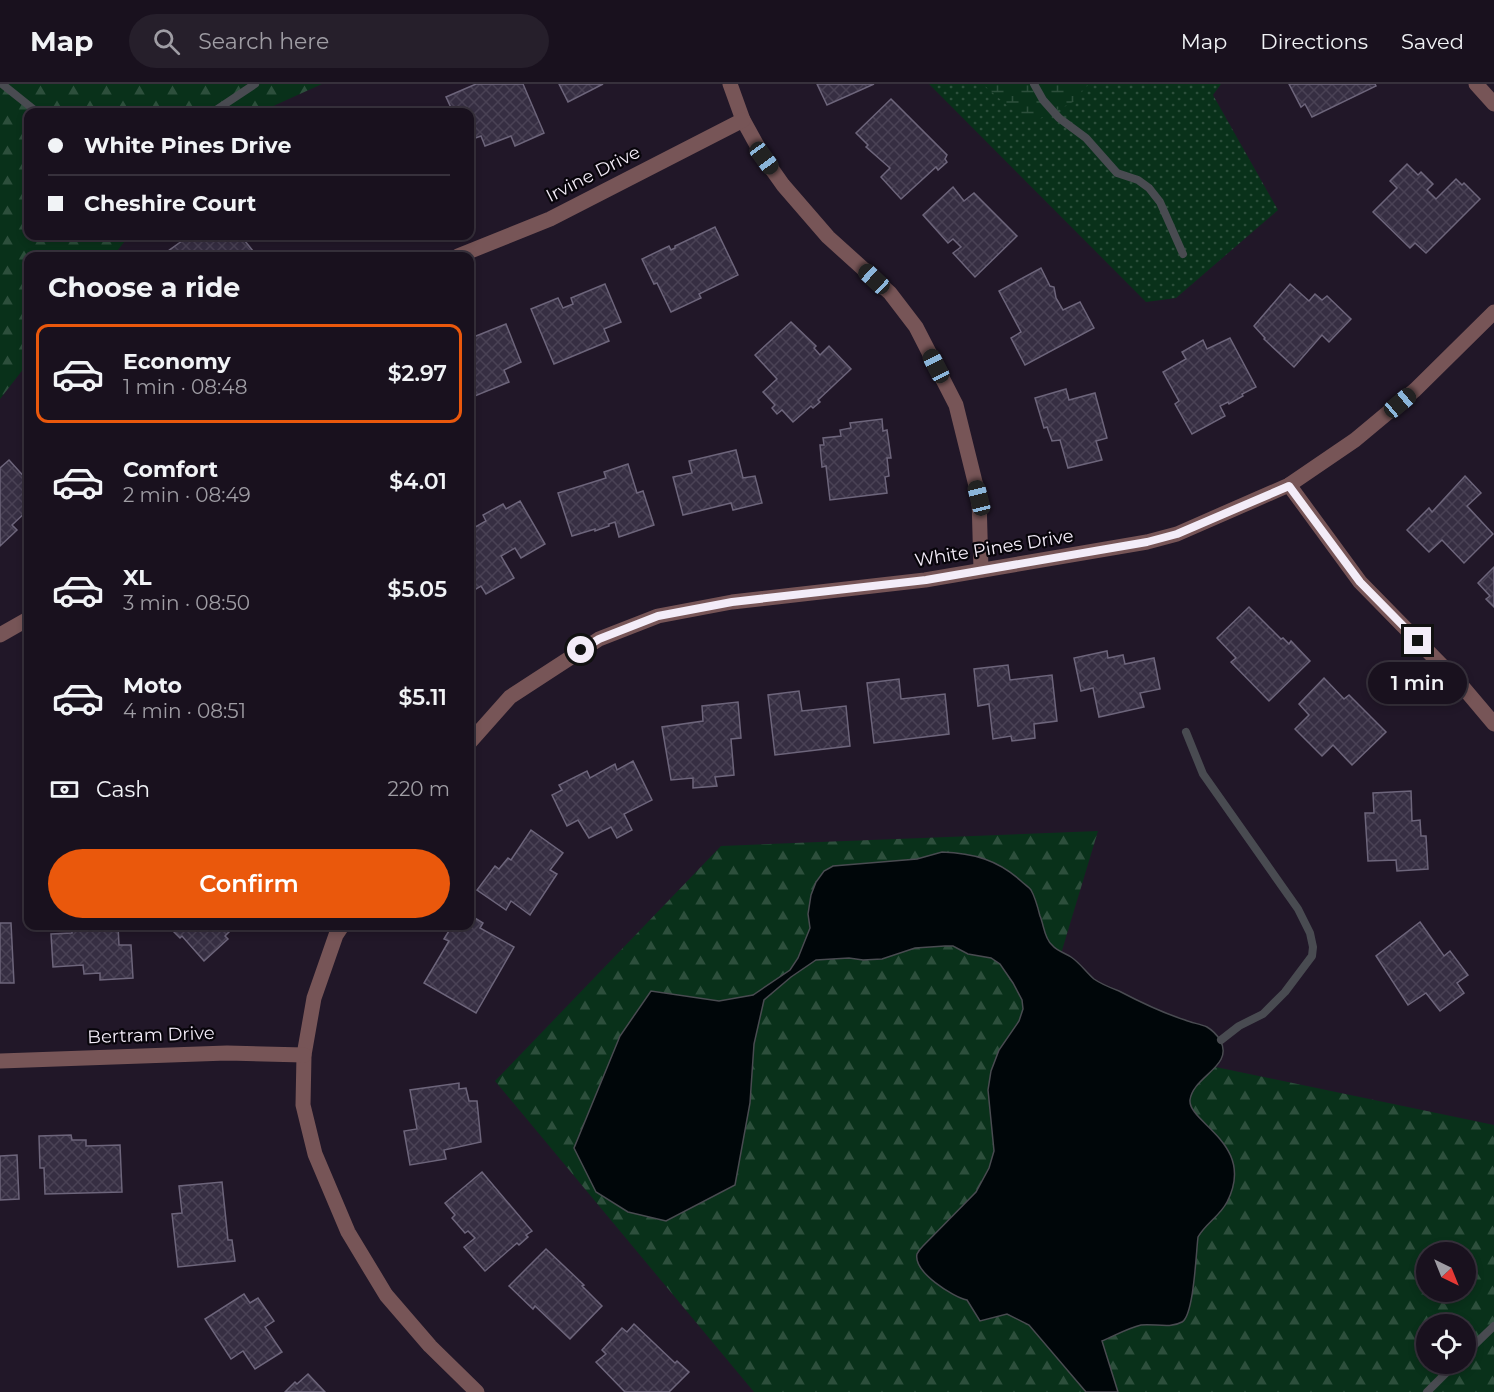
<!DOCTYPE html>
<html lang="en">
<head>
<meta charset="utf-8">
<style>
	:root { --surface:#19111e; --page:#261f2b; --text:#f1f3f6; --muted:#9f9da4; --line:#37313c; --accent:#ea580c }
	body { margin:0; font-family:Montserrat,sans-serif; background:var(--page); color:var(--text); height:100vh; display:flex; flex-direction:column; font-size:22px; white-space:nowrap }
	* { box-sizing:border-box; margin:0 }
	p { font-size:20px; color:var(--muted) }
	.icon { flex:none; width:33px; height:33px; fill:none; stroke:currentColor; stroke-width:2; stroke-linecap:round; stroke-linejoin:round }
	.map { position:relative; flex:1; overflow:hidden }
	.sheet { position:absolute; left:24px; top:168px; width:450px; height:678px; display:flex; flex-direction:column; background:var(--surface); border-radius:12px; box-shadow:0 3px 9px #0003,0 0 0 2px var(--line) }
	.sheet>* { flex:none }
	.top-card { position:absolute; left:24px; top:24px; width:450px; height:132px; border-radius:12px; box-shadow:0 3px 9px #0003,0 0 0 2px var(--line); display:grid; align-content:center; height:132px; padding:0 24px; background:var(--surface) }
	.needle { width:39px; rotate:137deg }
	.controls { position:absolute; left:1416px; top:1158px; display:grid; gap:12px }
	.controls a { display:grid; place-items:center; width:60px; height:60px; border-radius:50%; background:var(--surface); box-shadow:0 3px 9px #0003,0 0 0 2px var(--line); font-size:30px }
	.end { position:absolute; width:27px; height:27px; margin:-14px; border:8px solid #f3ecf8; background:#111; box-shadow:0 0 0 3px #111 }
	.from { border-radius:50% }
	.bubble { position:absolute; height:42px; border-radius:21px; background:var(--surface); box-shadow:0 3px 9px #0003,0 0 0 2px var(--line); font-size:20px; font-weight:600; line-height:42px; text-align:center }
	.car { position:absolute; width:18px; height:36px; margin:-18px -9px; border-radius:8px; box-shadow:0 0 4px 2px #0007; background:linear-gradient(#222 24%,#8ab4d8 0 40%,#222 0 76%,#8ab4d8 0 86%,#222 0) }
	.top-card b { display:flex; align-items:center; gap:21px; height:57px; font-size:22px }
	.top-card b+b { border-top:2px solid var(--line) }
	.top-card i { width:15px; height:15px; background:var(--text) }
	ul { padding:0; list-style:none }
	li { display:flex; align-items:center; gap:18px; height:99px; margin:0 12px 9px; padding:0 12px; border:3px solid transparent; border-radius:12px }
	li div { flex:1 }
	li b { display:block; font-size:22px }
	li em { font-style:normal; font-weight:600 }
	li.current { border-color:var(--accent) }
	li>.icon { width:54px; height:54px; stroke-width:1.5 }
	h2 { padding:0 24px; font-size:27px; line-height:72px }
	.pay { display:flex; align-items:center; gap:15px; height:66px; padding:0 24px; font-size:22px }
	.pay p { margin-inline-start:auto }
	.button { display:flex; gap:12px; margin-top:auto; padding:12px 24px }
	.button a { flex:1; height:69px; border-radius:36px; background:var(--accent); color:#fff; font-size:24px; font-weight:600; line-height:69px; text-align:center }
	header { display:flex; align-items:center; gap:36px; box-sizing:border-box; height:84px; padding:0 30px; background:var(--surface); border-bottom:2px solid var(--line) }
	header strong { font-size:28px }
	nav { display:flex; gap:33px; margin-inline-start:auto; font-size:21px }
	.search { width:420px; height:54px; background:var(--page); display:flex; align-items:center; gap:15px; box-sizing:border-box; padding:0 21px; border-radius:33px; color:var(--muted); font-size:22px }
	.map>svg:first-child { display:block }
	.grass { fill:url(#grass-dots) }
	.forest { fill:url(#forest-firs); fill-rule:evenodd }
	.wetland { fill:url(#wetland-marsh) }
	.water { fill:#000609; stroke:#494b51; stroke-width:1.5 }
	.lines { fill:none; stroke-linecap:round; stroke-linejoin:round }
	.stream { stroke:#494b51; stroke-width:8 }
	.building { fill:url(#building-cross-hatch); stroke:#6d657b; stroke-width:1.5 }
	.minor { stroke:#775557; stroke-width:15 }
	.route { stroke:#f3ecf8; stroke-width:8 }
	.labels { text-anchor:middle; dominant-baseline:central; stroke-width:4.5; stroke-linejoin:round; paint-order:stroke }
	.street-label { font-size:18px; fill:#f3ecf8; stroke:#08050b }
</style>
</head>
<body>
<header>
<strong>Map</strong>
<div class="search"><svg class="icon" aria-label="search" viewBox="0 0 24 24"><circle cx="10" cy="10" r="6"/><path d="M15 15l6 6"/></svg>Search here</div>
<nav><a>Map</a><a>Directions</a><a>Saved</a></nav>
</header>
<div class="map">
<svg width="1494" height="1308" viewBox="0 0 1494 1308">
	<defs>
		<pattern id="grass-dots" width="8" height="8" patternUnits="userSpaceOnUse" patternTransform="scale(1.5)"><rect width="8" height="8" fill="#09311a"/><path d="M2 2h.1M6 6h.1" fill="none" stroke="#2d4f3c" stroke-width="1.8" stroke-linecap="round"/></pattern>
		<pattern id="forest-firs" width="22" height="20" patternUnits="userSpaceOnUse" patternTransform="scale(1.5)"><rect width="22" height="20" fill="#09311a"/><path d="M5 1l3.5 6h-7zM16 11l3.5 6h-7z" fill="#2d4f3c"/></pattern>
		<pattern id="wetland-marsh" width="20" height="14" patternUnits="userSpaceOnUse" patternTransform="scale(1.5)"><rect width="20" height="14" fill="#09311a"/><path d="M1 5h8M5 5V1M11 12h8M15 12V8" fill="none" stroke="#2d4f3c"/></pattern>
		<pattern id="building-cross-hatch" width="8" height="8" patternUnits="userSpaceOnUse" patternTransform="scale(1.5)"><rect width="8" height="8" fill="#362e42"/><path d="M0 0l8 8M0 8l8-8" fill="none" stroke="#4a4255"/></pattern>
	</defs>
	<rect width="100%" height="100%" fill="#211728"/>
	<polygon class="grass" points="929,0 1221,0 1213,11 1278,126 1176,214 1146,218"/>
	<g class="forest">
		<polygon points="0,0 322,0 260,28 28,28 28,152 129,152 113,172 28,172 28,279 0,315"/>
		<path d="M1098 747 1038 946 1494 1041V1308H754L495 997 721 762ZM1426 1168H1466V1208H1426ZM1426 1240H1466V1280H1426Z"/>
	</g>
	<polygon class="wetland" points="975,0 1089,0 1073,18 1031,39 1018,31 985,2"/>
	<path class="water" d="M942 768C973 769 998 776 1021 797 1024 800 1029 803 1031 806 1035 813 1038 824 1040 832 1044 841 1044 854 1052 861 1057 867 1065 869 1071 873 1080 879 1086 888 1094 895 1101 900 1111 904 1119 907 1140 918 1163 929 1185 936 1192 939 1201 940 1207 943 1212 946 1217 951 1220 956 1235 982 1193 992 1190 1016 1188 1039 1257 1060 1227 1118 1220 1132 1205 1140 1198 1153 1196 1169 1194 1231 1182 1238 1170 1245 1153 1239 1141 1241 1128 1244 1114 1252 1102 1257L1118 1308H1086L1029 1241 1007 1230 980 1237 967 1216C953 1213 913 1188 917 1170 918 1168 922 1163 923 1162L976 1108 989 1084 994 1067 988 1006 991 987 999 966 1019 937 1023 925 1022 916 1013 899 1000 880 991 874 968 870 953 862H945L915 864 882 875 863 876 849 874 816 876 791 893 764 916 754 960 750 1019 735 1101 666 1137 628 1128 596 1108 574 1064 620 952 651 907 719 917 753 911 790 886 798 874 810 844 808 830 811 811 816 798 824 787 833 782 917 775Z"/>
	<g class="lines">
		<g class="stream">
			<polyline points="2,0 37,28"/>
			<polyline points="1034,0 1043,16 1059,34 1086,54 1117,89 1138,96 1149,104 1160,118 1183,170"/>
			<polyline points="213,28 255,0"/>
			<polyline points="1186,648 1203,690 1298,825 1310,849 1313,863 1312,872 1285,908 1263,930 1239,942 1221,956"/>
			<polyline points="1466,1269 1494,1242"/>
			<polyline points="1427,1308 1455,1280"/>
		</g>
	</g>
	<g class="building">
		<polygon points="476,0 523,0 544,49 515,62 511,52 485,62 481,52 470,56 470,28 453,28 446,13"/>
		<polygon points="559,0 603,0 568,18"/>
		<polygon points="817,0 874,0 827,21"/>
		<polygon points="1289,0 1375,0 1376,2 1312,33 1305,20 1301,23"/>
		<polygon points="891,15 947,71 945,75 947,78 938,86 936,83 901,115 881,93 890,84 866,63 868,61 856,49"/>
		<polygon points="1407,80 1418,91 1421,88 1433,100 1427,106 1436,115 1456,95 1462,101 1464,99 1480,115 1426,169 1415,159 1410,164 1373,128 1397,104 1390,97"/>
		<polygon points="953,103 964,117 974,109 1017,152 975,193 953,169 961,163 953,155 948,159 923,131"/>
		<polygon points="715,143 738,191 699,210 701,214 671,228 657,199 654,200 642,175 669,162 671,166 675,164 675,162"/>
		<polygon points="189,152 241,152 257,172 161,172"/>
		<polygon points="1041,184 1050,202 1054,203 1056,214 1063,226 1080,218 1094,244 1025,281 1011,254 1021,248 999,207"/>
		<polygon points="605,200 621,238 604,245 609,257 554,280 531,225 558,214 563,224 573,220 571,214"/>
		<polygon points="1290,200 1309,217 1315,210 1322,216 1327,212 1351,235 1329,258 1322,251 1294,283 1264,255 1265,254 1254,242"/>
		<polygon points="791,238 816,262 814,264 820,271 829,262 851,285 818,316 820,318 813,324 811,322 793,338 782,326 777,330 772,324 775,321 763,308 777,295 755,271"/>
		<polygon points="506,240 521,278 504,286 509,298 470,314 470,262 473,260 471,254"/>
		<polygon points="1230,254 1256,303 1242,310 1243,312 1229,320 1228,318 1220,322 1225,332 1192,350 1175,320 1179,317 1163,288 1186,275 1182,268 1203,256 1207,265"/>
		<polygon points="1066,305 1069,316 1095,309 1107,354 1096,357 1102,376 1068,384 1060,356 1052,357 1047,343 1044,344 1035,314"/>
		<polygon points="882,335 883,347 887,346 891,374 887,374 889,392 885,393 887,409 830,416 826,382 822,383 820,361 824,361 823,354 841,352 840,346 851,344 850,339"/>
		<polygon points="736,366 743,394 755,392 762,419 733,426 731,419 683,431 673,393 692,389 689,377"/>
		<polygon points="9,376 28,397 28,426 12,441 17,446 0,462 0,384"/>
		<polygon points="628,380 637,409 643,407 654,441 619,453 615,438 609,440 609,442 595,447 595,445 572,452 558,409 606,394 604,388"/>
		<polygon points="1465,392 1481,409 1467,422 1493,450 1464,479 1442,456 1429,468 1407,446 1429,424 1432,428"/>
		<polygon points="520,417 545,460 521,474 515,464 501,472 514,494 486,510 481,502 471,508 470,505 470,446 486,437 483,431 503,420 506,425"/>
		<polygon points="1494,483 1494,523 1486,515 1490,512 1478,499"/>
		<polygon points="1249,523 1281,555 1283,554 1289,560 1291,557 1310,577 1269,617 1231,578 1236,574 1217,554"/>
		<polygon points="1107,567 1108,574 1123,571 1125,580 1154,574 1160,605 1140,609 1144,623 1099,633 1093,604 1081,607 1074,574"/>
		<polygon points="1008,581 1010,596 1052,591 1057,637 1034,640 1035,654 1012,657 1011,652 993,655 989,620 978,622 974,585"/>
		<polygon points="1324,594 1344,615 1349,611 1386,648 1352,681 1333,661 1322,672 1295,645 1309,631 1299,620"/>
		<polygon points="899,595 901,615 945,610 949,650 874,659 867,599"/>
		<polygon points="799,607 802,627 846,622 850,662 775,671 768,611"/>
		<polygon points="738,618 741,654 731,655 734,691 715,693 717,702 693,704 693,694 671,696 662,643 703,637 702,622"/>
		<polygon points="633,677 652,716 624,730 632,746 617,754 611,743 589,754 578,736 567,742 552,711 562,706 559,701 587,687 590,694 615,680 617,686"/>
		<polygon points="1411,707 1412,737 1420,736 1421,752 1426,752 1428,785 1397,787 1396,776 1368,777 1365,729 1374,729 1373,709"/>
		<polygon points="531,746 563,769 550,786 557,790 530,831 511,817 506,826 477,806 495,782 499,785 508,774 511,776"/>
		<polygon points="470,831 483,839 480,844 514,863 476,929 424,899 449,857 444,855 452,842 470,842"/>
		<polygon points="1420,838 1444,872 1450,867 1468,891 1457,899 1464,909 1440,927 1426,909 1408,921 1376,872"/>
		<polygon points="0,839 11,839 14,899 0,899"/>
		<polygon points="72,842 118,842 119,861 131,861 133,894 100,896 100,889 84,890 83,881 53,883 51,850 72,849"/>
		<polygon points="168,842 235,842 225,852 228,855 204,877 182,852 180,854"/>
		<polygon points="459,999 459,1005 466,1004 469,1017 477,1017 481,1058 444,1066 446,1075 410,1081 404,1047 417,1045 410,1006"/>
		<polygon points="71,1051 72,1056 86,1056 86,1062 120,1061 122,1108 45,1110 44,1084 40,1084 39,1052"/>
		<polygon points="17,1071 19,1115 0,1116 0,1072"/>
		<polygon points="482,1088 532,1147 526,1151 528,1153 519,1161 517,1159 485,1187 464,1163 475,1154 468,1147 465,1149 452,1134 455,1131 445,1119"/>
		<polygon points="222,1098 228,1156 232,1156 235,1177 178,1183 172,1130 182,1129 179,1102"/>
		<polygon points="546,1165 584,1201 582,1202 602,1222 570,1255 535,1222 533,1225 509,1202"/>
		<polygon points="244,1210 250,1219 258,1214 274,1237 265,1243 282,1268 255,1285 243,1267 231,1275 205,1235"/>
		<polygon points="634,1240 675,1279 677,1277 689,1288 669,1308 625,1308 596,1278 606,1270 602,1266 622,1244 627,1248"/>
		<polygon points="308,1290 325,1308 285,1308 295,1298 297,1300"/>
	</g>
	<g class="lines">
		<g class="minor">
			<polyline points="730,0 743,36 764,74 783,101 828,153 890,209 916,243 956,321 979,414 981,486"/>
			<polyline points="1476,0 1494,20"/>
			<polyline points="458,172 550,135 743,36"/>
			<polyline points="1289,401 1360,498 1462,602 1494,640"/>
			<polyline points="0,551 28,535"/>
			<polyline points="470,658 510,613 599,555 658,532 732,518 925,496 1147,458 1177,450 1289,401 1355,356 1415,306 1494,228"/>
			<polyline points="342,842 336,851 314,914 304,971 303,1021 315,1070 348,1148 386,1211 430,1262 477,1308"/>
			<polyline points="0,977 227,969 304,971"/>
		</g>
	</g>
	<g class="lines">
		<polyline class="route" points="581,566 599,555 658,532 732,518 926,496 1147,458 1177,450 1289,402 1360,498 1418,557"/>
	</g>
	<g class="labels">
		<g class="street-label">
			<text transform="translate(593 90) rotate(-27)">Irvine Drive</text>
			<text transform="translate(994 464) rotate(-9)">White Pines Drive</text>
			<text transform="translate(151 951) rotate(-2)">Bertram Drive</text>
		</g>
	</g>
</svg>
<div class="controls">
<a><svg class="needle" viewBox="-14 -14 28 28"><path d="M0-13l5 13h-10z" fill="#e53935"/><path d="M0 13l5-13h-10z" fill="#9f9da4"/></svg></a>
<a><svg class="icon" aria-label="locate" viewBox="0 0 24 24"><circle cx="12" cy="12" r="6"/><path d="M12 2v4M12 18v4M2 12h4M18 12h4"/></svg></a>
</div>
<i class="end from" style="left:581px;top:566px"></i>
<i class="end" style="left:1418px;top:557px"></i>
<div class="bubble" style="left:1368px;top:578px;width:99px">1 min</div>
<i class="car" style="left:764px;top:74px;rotate:144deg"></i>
<i class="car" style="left:874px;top:195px;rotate:313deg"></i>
<i class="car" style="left:936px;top:282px;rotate:333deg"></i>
<i class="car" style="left:1400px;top:319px;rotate:50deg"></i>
<i class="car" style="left:979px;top:414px;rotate:346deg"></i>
<div class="top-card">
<b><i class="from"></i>White Pines Drive</b>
<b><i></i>Cheshire Court</b>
</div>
<section class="sheet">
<h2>Choose a ride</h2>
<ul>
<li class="current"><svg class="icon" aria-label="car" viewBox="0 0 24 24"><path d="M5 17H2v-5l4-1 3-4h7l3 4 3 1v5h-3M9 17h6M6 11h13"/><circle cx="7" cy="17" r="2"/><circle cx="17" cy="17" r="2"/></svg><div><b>Economy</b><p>1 min · 08:48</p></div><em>$2.97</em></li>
<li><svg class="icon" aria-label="car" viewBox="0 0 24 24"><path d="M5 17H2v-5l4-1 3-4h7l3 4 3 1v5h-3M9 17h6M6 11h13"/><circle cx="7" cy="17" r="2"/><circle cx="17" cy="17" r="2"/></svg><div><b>Comfort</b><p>2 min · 08:49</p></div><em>$4.01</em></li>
<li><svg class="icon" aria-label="car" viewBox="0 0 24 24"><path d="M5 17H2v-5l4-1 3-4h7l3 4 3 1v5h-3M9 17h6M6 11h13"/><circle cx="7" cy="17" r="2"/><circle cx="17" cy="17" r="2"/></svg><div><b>XL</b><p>3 min · 08:50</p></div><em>$5.05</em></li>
<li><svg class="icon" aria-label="car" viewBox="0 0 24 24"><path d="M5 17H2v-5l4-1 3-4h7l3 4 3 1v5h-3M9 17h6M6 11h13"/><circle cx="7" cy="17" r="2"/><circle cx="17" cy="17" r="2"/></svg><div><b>Moto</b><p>4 min · 08:51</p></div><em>$5.11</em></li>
</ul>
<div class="pay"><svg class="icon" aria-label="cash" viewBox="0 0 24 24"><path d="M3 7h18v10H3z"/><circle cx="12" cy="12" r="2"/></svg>Cash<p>220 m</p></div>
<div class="button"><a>Confirm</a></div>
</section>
</div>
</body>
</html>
